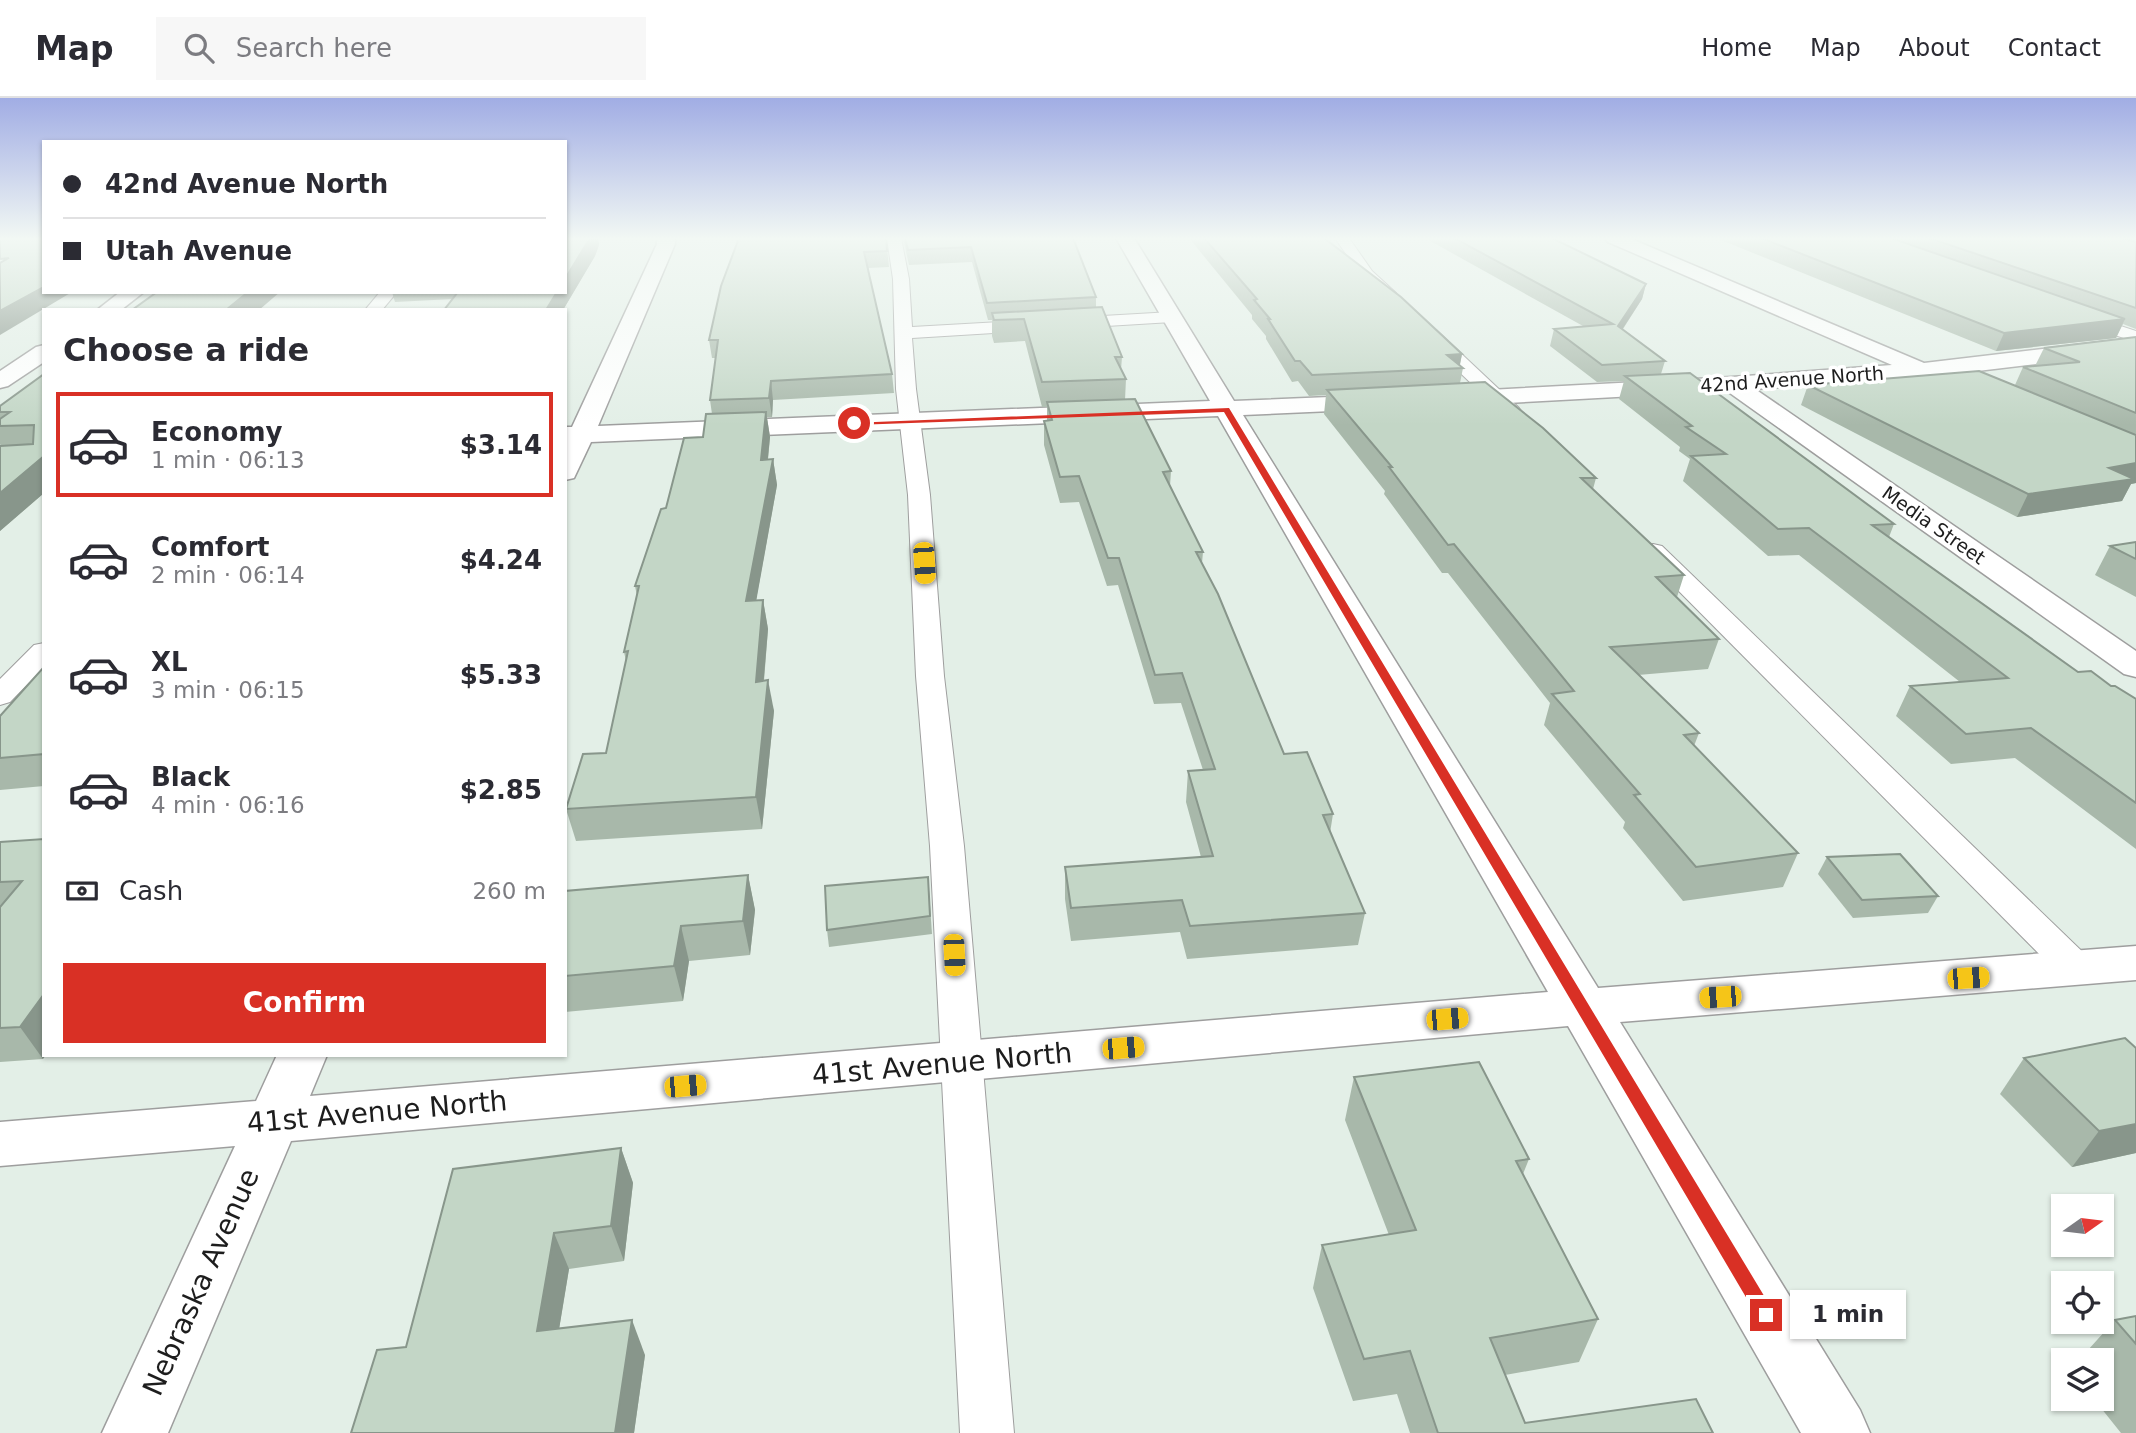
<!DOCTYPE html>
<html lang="en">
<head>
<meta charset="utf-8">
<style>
	:root { --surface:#fff; --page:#f7f7f7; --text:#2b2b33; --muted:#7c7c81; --line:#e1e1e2; --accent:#d93025 }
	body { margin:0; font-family:"DejaVu Sans",sans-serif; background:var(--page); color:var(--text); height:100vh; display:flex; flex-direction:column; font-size:26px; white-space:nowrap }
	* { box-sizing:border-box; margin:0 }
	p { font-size:23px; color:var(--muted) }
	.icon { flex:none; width:38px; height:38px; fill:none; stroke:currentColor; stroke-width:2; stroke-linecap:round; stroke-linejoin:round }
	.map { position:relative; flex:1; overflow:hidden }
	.sheet { position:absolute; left:42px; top:210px; width:525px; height:749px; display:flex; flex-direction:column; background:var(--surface); border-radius:0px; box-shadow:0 2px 5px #0004 }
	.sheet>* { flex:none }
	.guide { position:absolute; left:42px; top:42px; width:525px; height:154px; border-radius:0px; box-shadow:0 2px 5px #0004; display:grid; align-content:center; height:154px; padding:0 21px; background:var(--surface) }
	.needle { width:46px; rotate:76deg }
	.fabs { position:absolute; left:2051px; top:1096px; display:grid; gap:14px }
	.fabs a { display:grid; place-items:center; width:63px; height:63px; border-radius:0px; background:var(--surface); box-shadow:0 2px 5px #0004; font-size:35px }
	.end { position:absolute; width:32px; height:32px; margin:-16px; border:9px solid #d93025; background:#fff; box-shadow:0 0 0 4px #fff }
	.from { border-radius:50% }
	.bubble { position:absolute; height:49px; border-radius:0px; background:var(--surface); box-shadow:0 2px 5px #0004; font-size:23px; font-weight:600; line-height:49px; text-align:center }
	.car { position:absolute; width:21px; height:42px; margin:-21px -10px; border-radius:9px; box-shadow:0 0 5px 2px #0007; background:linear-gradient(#f5c518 24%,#345 0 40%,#f5c518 0 76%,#345 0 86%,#f5c518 0) }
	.guide b { display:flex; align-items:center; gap:24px; height:66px; font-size:26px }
	.guide b+b { border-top:2px solid var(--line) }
	.guide i { width:18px; height:18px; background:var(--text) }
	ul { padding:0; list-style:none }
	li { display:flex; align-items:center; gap:21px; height:105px; margin:0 14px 10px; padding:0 7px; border:4px solid transparent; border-radius:0px }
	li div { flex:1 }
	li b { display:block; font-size:26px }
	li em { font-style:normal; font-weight:600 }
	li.selected { border-color:var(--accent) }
	li>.icon { width:63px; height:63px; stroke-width:1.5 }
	h2 { padding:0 21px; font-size:32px; line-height:84px }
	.pay { display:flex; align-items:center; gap:18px; height:77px; padding:0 21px; font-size:26px }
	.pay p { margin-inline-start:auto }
	.action { display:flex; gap:14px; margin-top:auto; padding:14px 21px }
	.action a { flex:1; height:80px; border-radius:0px; background:var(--accent); color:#fff; font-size:28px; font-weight:600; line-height:80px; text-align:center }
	header { display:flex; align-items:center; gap:42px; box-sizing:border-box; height:98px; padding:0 35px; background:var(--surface); border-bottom:2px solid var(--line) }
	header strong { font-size:33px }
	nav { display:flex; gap:38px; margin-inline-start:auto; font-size:24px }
	.search { width:490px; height:63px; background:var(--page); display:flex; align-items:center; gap:18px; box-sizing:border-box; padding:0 24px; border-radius:0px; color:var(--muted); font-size:26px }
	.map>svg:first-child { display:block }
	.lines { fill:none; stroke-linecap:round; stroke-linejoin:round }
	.lane-casing { stroke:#9e9e9e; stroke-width:2 }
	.street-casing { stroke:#9e9e9e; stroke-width:3 }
	.lane { fill:#fff; fill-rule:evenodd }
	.street { fill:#fff; fill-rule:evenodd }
	.wall { fill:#a8b8aa }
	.shaded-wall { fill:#88968b }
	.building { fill:#c3d6c6; stroke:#88968b; stroke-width:2 }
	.route { fill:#d93025 }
	.labels { text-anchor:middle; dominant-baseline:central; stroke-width:7; stroke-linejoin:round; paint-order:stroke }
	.far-street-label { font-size:19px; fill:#1d1d1d; stroke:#fff }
	.near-street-label { font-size:28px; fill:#1d1d1d; stroke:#fff }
</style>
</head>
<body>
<header>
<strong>Map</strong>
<div class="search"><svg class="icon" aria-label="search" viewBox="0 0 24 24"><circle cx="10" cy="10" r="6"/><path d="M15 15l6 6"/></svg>Search here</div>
<nav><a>Home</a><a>Map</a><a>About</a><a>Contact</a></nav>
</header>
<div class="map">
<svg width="2136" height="1335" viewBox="0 0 2136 1335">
	<rect width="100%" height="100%" fill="#e3efe7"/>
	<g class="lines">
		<g class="lane-casing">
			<g id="lane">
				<polygon points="887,140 901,140 909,181 912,229 1172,214 1180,219 1172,224 912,240 916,291 930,397 944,578 964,748 1014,1335 960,1335 930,748 916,578 908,397 896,291 893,181"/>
				<polygon points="1335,140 1349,140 1372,173 1396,195 1398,198 1396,201 1384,201 1362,179"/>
				<polygon points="380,194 397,194 382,212 365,212"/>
				<polygon points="2081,215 2136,233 2136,244 2075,224 2073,220"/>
				<polygon points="1430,231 1436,232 1519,310 1522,314 1519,318 1505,318 1424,240 1421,236 1424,232"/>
				<polygon points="1653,446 1662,448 2091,862 2097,872 2091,882 2078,886 2065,882 1644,458 1641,453 1644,448"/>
				<polygon points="44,545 44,569 10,604 0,607 0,581 34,547"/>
			</g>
		</g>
		<g class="street-casing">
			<g id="street">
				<polygon points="657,140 675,140 675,146 598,328 1210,303 1116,140 1134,140 1234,303 1377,297 1385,299 1389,304 1385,309 1377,311 1243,317 1598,890 2136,848 2136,882 1620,924 1860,1312 1870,1335 1801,1335 1568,928 291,1043 168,1335 102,1335 235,1048 0,1068 0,1024 256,1003 277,957 327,957 310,998 1548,894 1218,318 591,344 574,380 565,382 565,329 572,329 657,146"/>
				<polygon points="1605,140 1629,140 1924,265 2136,240 2136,254 1944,277 1755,291 2136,553 2136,579 2124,576 1727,293 1451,308 1443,306 1439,301 1443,296 1451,294 1732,279 1892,267 1608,144"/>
				<polygon points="120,194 144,194 121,212 97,212"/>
				<polygon points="44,247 44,264 8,288 0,290 0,273 36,249"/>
			</g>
		</g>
		<use href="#lane" class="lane"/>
		<use href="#street" class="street"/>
	</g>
	<g class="wall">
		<polygon points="565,140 599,140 599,147 595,158 563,212 444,212 453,201 395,204 392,194 565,194"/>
		<polygon points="886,140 889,169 868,170 892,276 894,295 773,302 772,319 767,319 770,339 768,362 773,361 777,387 756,502 763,502 768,531 764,583 774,613 762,731 576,743 566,711 606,655 626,563 624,554 637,498 635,488 666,410 703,339 712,316 710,302 716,260 712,260 709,242"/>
		<polygon points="903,140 1073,140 1096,199 1096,209 1122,259 1121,272 1126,281 1125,302 1171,373 1170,388 1203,454 1202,465 1284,656 1333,716 1330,735 1365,815 1358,847 1187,861 1180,834 1071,843 1065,801 1065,769 1201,759 1186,704 1188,673 1203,672 1181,605 1154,606 1118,487 1107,488 1079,404 1060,405 1044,347 1044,323 1047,323 1047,309 1042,309 1025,243 994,245 992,238 992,222 988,222 972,164 909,167"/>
		<polygon points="1189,140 1324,140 1462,256 1460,267 1463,270 1460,285 1596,380 1593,391 1684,477 1677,499 1719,541 1708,571 1638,577 1699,635 1694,648 1798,755 1783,789 1683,803 1623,730 1625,724 1544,627 1550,605 1448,475 1442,475 1384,396 1385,393 1324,316 1326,297 1309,298 1298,283 1292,284 1266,241 1266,238 1252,221 1252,217"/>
		<polygon points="1425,140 1552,140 1646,186 1642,201 1623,231 1665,263 1661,276 1894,426 1889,439 2078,574 2111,588 2136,601 2136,751 2015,660 1951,666 1896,618 1910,588 1960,584 1799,457 1768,458 1683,383 1690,361 1679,353 1680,349 1619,301 1624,283 1597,284 1550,248 1554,231 1583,228"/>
		<polygon points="1716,140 2136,140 2136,231 2123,226 2116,240 1996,253"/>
		<polygon points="2136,239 2136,385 2131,386 2122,403 2017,419 1801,307 1808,287 2015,287 2023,269 2035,268 2044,250"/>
		<polygon points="44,276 44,395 0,433 0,348 1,348 0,346 0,308"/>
		<polygon points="2136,444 2136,499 2095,477 2110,448"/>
		<polygon points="44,570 44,688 0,692 0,618"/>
		<polygon points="44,741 43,961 0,964 0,744"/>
		<polygon points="1827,759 1938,798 1928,815 1853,820 1818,776"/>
		<polygon points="748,777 755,812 750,857 689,863 683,903 565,914 565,793"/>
		<polygon points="928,779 932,836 829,849 827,832"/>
		<polygon points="2136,950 2136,1055 2072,1069 2000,996 2024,960"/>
		<polygon points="1354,979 1529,1061 1523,1076 1598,1221 1579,1264 1505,1277 1525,1325 1713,1335 1410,1335 1397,1296 1353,1303 1313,1190 1322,1147 1389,1137 1345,1022"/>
		<polygon points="621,1050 633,1085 624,1163 569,1171 559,1231 645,1257 634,1335 351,1335 406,1249"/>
		<polygon points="2136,1218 2136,1335 2121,1335 2093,1300 2102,1300 2102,1262 2079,1262 2115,1222"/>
	</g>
	<g class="shaded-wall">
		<polygon points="590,140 599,140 599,147 595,158 563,212 546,212 557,194 565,194 565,181"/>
		<polygon points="1646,186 1642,201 1614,244 1618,228"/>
		<polygon points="44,189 44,194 72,194 0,237 0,213"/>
		<polygon points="248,194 280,194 259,212 226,212"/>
		<polygon points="2125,221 2116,240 1996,253 2004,235"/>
		<polygon points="1462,256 1459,270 1447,257"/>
		<polygon points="771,283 773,302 772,319 769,300"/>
		<polygon points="766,314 770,339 765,388 761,362"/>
		<polygon points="44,358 44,395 0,433 0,395"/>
		<polygon points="773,361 777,387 751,532 746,503"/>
		<polygon points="2136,365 2136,385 2131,386 2122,403 2017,419 2028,396 2109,370"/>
		<polygon points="763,502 768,531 761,614 756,584"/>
		<polygon points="768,582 774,613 762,731 756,699"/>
		<polygon points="748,777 755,812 750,857 743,823"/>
		<polygon points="681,828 689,863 683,903 674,868"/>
		<polygon points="44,896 44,957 46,957 43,961 20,929"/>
		<polygon points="2136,1026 2136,1055 2072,1069 2099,1033"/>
		<polygon points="621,1050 633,1085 624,1163 611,1128"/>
		<polygon points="554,1135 569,1171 553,1268 537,1233"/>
		<polygon points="632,1222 645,1257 634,1335 615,1335"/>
	</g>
	<g class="building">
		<polygon points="0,140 44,140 44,189 0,213 0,165 9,160 0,161"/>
		<polygon points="565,140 590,140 565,181"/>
		<polygon points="739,140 886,140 887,153 864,154 892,276 771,283 769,300 710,302 718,242 709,242 721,188"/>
		<polygon points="905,140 1073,140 1096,199 987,205 971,149 908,152"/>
		<polygon points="1204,140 1324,140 1401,199 1462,256 1447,257 1463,270 1312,277 1300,263 1295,263 1268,221 1270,221 1254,202 1257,201"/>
		<polygon points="1454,140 1552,140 1646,186 1618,228 1665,263 1602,267 1554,231 1613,226"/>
		<polygon points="1761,140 1891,140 2125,221 2004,235"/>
		<polygon points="1929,140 2121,140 2136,144 2136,210"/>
		<polygon points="157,194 248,194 226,212 132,212"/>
		<polygon points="458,194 557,194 546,212 444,212"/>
		<polygon points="1102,209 1122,259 1115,259 1126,281 1042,284 1024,221 994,222 992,215"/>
		<polygon points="2136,239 2136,315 2023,269 2080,264 2044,250"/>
		<polygon points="1979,273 2136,337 2136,365 2109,370 2134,381 2028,396 1808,287"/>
		<polygon points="1690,275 1894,426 1872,427 2078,574 2091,573 2111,588 2115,588 2136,601 2136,705 2031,630 1966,636 1910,588 2008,580 1809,430 1778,431 1691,358 1726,356 1686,329 1692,328 1625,278"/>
		<polygon points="44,276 44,358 0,395 0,348 33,346 34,327 0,328 0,321 10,314 0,314 0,308"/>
		<polygon points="1485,284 1543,330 1596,380 1581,380 1684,477 1656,479 1719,541 1610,549 1699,635 1684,637 1798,755 1696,769 1634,697 1640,696 1552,596 1574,593 1454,446 1448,447 1389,369 1392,369 1327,292"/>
		<polygon points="1135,301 1171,373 1163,374 1203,454 1196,454 1218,496 1284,656 1307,654 1333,716 1323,717 1365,815 1190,828 1182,802 1071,810 1065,769 1213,758 1188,673 1215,671 1182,575 1155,577 1119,460 1108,460 1079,378 1060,379 1044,323 1052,322 1047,304"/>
		<polygon points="766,314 761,362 773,361 746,503 763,502 756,584 768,582 756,699 566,711 583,656 606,655 628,553 624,554 639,488 635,488 661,411 666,410 684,340 703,339 706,316"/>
		<polygon points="2136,444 2136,461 2110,448"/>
		<polygon points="43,570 44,656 0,660 0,618"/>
		<polygon points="44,741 44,896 20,929 0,930 0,809 22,783 0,784 0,744"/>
		<polygon points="1900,756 1938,798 1862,802 1827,759"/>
		<polygon points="748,777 743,823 681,828 674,868 565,878 565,793"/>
		<polygon points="928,779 930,818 827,832 825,788"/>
		<polygon points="2125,940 2136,950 2136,1026 2099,1033 2024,960"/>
		<polygon points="1479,964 1529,1061 1516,1063 1598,1221 1490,1240 1525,1325 1696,1301 1713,1335 1438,1335 1410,1253 1364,1261 1322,1147 1416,1132 1354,979"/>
		<polygon points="621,1050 611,1128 554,1135 537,1233 632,1222 615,1335 351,1335 377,1252 406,1249 453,1071"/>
		<polygon points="2136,1218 2136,1246 2115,1222"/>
	</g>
	<linearGradient id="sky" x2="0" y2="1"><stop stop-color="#a1ade4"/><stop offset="0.43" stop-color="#f2f8f4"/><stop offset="1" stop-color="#f2f8f4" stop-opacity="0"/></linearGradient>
	<rect width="2136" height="327" fill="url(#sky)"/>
	<polygon class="route" points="1229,310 1772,1211 1775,1217 1772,1223 1766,1225 1760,1223 1224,314 854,327 850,325"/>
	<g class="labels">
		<g class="far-street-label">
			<text transform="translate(1792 281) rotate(-4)">42nd Avenue North</text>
			<text transform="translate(1934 427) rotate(35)">Media Street</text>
		</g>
		<g class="near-street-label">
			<text transform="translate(942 966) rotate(-5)">41st Avenue North</text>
			<text transform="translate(377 1014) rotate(-5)">41st Avenue North</text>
			<text transform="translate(201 1184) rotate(-66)">Nebraska Avenue</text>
		</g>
	</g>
</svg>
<div class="fabs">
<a><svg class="needle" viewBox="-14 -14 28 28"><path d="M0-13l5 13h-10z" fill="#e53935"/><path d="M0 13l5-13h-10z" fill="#7c7c81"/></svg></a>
<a><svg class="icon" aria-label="locate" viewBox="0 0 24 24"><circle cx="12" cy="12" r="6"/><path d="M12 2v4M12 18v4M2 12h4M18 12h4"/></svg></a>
<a><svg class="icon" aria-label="layers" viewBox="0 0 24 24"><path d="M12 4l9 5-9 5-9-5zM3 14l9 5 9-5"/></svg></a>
</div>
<i class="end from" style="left:854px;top:325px"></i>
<i class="end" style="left:1766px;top:1217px"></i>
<div class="bubble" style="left:1790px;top:1192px;width:116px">1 min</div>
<i class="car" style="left:924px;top:465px;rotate:176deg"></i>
<i class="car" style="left:954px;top:857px;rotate:177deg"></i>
<i class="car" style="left:1968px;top:880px;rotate:86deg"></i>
<i class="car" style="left:1720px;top:899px;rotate:266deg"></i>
<i class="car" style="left:1447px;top:921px;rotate:85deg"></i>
<i class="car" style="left:1123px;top:950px;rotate:85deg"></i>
<i class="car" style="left:685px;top:988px;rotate:85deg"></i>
<div class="guide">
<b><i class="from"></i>42nd Avenue North</b>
<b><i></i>Utah Avenue</b>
</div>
<section class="sheet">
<h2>Choose a ride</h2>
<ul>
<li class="selected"><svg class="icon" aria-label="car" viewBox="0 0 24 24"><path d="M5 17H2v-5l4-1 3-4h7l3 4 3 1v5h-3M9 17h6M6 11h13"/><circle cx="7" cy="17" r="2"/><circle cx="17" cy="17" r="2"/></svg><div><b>Economy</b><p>1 min · 06:13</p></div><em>$3.14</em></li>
<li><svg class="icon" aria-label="car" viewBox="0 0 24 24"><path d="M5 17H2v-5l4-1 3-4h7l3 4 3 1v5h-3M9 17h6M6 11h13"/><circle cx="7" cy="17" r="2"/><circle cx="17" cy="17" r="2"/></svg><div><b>Comfort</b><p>2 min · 06:14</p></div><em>$4.24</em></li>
<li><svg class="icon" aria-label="car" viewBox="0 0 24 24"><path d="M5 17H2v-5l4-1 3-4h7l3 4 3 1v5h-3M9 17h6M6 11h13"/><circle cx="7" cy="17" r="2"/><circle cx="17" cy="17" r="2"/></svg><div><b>XL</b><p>3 min · 06:15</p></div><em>$5.33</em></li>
<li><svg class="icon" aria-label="car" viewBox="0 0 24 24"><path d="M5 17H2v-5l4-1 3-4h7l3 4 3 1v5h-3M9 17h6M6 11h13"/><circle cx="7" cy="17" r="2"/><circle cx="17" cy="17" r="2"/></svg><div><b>Black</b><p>4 min · 06:16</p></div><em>$2.85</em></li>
</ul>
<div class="pay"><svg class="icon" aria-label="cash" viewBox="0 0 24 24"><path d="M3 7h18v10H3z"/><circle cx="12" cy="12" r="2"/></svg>Cash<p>260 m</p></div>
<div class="action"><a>Confirm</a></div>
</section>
</div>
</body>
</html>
